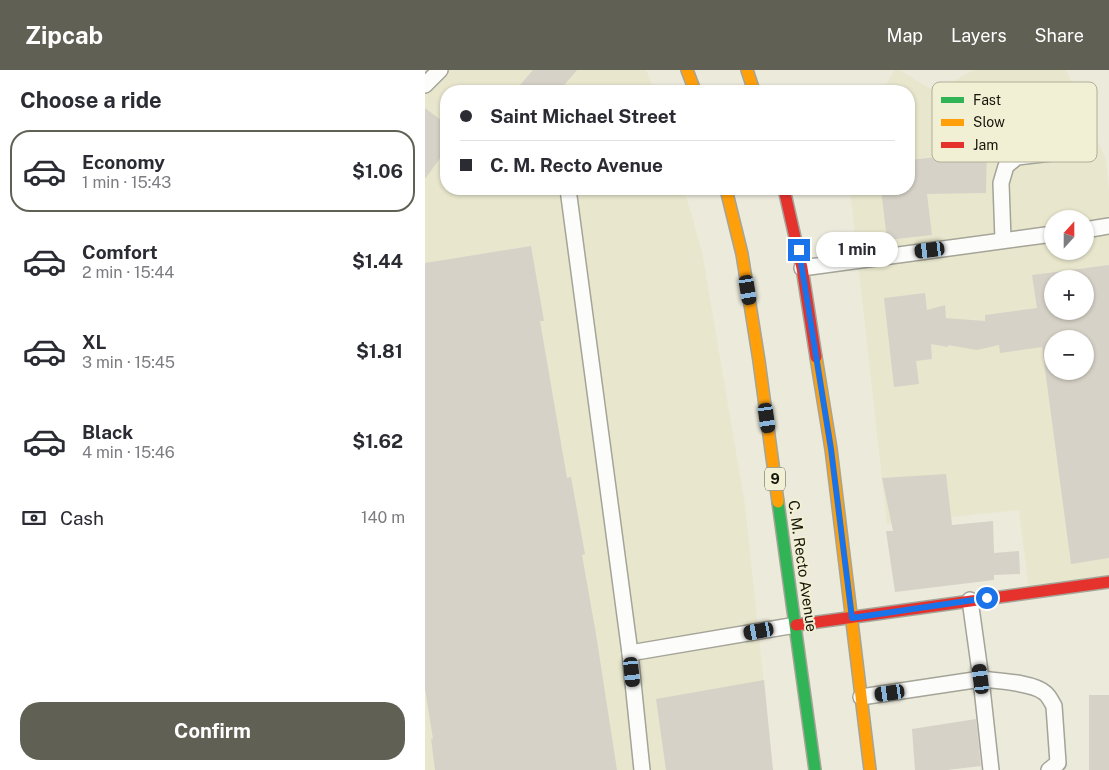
<!DOCTYPE html>
<html lang="en">
<head>
<meta charset="utf-8">
<style>
	:root { --surface:#fff; --page:#f7f7f7; --text:#2b2b33; --muted:#7c7c81; --line:#e1e1e2; --accent:#616054 }
	body { margin:0; font-family:"Public Sans",sans-serif; background:var(--page); color:var(--text); height:100vh; display:flex; flex-direction:column; font-size:19px; white-space:nowrap }
	* { box-sizing:border-box; margin:0 }
	p { font-size:16px; color:var(--muted) }
	.icon { flex:none; width:28px; height:28px; fill:none; stroke:currentColor; stroke-width:2; stroke-linecap:round; stroke-linejoin:round }
	.map { position:relative; flex:1; overflow:hidden }
	.panel { display:flex; flex-direction:column; background:var(--surface); width:425px }
	.panel>* { flex:none }
	.hud { position:absolute; left:15px; top:15px; width:475px; height:110px; border-radius:20px; box-shadow:0 1px 4px #0004; display:grid; align-content:center; height:110px; padding:0 20px; background:var(--surface) }
	.needle { width:32px; rotate:21deg }
	.controls { position:absolute; left:619px; top:140px; display:grid; gap:10px }
	.controls a { display:grid; place-items:center; width:50px; height:50px; border-radius:50%; background:var(--surface); box-shadow:0 1px 4px #0004; font-size:25px }
	.end { position:absolute; width:22px; height:22px; margin:-11px; border:6px solid #1a73e8; background:#fff; box-shadow:0 0 0 2px #fff }
	.from { border-radius:50% }
	.bubble { position:absolute; height:35px; border-radius:18px; background:var(--surface); box-shadow:0 1px 4px #0004; font-size:16px; font-weight:700; line-height:35px; text-align:center }
	.car { position:absolute; width:15px; height:30px; margin:-15px -8px; border-radius:6px; box-shadow:0 0 4px 1px #0007; background:linear-gradient(#222 24%,#8ab4d8 0 40%,#222 0 76%,#8ab4d8 0 86%,#222 0) }
	.hud b { display:flex; align-items:center; gap:18px; height:48px; font-size:19px }
	.hud b+b { border-top:1px solid var(--line) }
	.hud i { width:12px; height:12px; background:var(--text) }
	ul { padding:0; list-style:none }
	li { display:flex; align-items:center; gap:15px; height:82px; margin:0 10px 8px; padding:0 10px; border:2px solid transparent; border-radius:20px }
	li div { flex:1 }
	li b { display:block; font-size:19px }
	li em { font-style:normal; font-weight:700 }
	li.current { border-color:var(--accent) }
	li>.icon { width:45px; height:45px; stroke-width:1.5 }
	h2 { padding:0 20px; font-size:22px; line-height:60px }
	.pay { display:flex; align-items:center; gap:12px; height:55px; padding:0 20px; font-size:19px }
	.pay p { margin-inline-start:auto }
	.cta { display:flex; gap:10px; margin-top:auto; padding:10px 20px }
	.cta a { flex:1; height:58px; border-radius:20px; background:var(--accent); color:#fff; font-size:20px; font-weight:700; line-height:58px; text-align:center }
	header { display:flex; align-items:center; gap:30px; box-sizing:border-box; height:70px; padding:0 25px; background:var(--accent); color:#fff }
	header strong { font-size:24px }
	nav { display:flex; gap:28px; margin-inline-start:auto; font-size:18px }
	main { display:flex; flex:1; min-height:0 }
	.map>svg:first-child { display:block }
	.built { fill:#e8e7cd; fill-rule:evenodd }
	.building { fill:#d6d2c7; fill-rule:evenodd }
	.lines { fill:none; stroke-linecap:round; stroke-linejoin:round }
	.lane-casing { stroke:#a5a498; stroke-width:18 }
	.fast-casing { stroke:#a5a498; stroke-width:14 }
	.slow-casing { stroke:#a5a498; stroke-width:14 }
	.jam-casing { stroke:#a5a498; stroke-width:14 }
	.lane { stroke:#fcfcfa; stroke-width:15 }
	.fast { stroke:#30b455; stroke-width:11 }
	.slow { stroke:#ff9f0a; stroke-width:11 }
	.jam { stroke:#e5322d; stroke-width:11 }
	.route { stroke:#1a73e8; stroke-width:6 }
	.labels { text-anchor:middle; dominant-baseline:central; stroke-width:4; stroke-linejoin:round; paint-order:stroke }
	.shield { fill:#f2f0d4; stroke:#585747; stroke-width:1 }
	.shield-label { font-size:14px; font-weight:bold; fill:#16150b }
	.street-label { font-size:15px; fill:#16150b; stroke:#f2f0d4 }
	.key { fill:#f2f0d4; stroke:#b0ae98; stroke-width:1 }
	.key-label { font-size:14px; fill:#16150b }
</style>
</head>
<body>
<header>
<strong>Zipcab</strong>
<nav><a>Map</a><a>Layers</a><a>Share</a></nav>
</header>
<main>
<section class="panel">
<h2>Choose a ride</h2>
<ul>
<li class="current"><svg class="icon" aria-label="car" viewBox="0 0 24 24"><path d="M5 17H2v-5l4-1 3-4h7l3 4 3 1v5h-3M9 17h6M6 11h13"/><circle cx="7" cy="17" r="2"/><circle cx="17" cy="17" r="2"/></svg><div><b>Economy</b><p>1 min · 15:43</p></div><em>$1.06</em></li>
<li><svg class="icon" aria-label="car" viewBox="0 0 24 24"><path d="M5 17H2v-5l4-1 3-4h7l3 4 3 1v5h-3M9 17h6M6 11h13"/><circle cx="7" cy="17" r="2"/><circle cx="17" cy="17" r="2"/></svg><div><b>Comfort</b><p>2 min · 15:44</p></div><em>$1.44</em></li>
<li><svg class="icon" aria-label="car" viewBox="0 0 24 24"><path d="M5 17H2v-5l4-1 3-4h7l3 4 3 1v5h-3M9 17h6M6 11h13"/><circle cx="7" cy="17" r="2"/><circle cx="17" cy="17" r="2"/></svg><div><b>XL</b><p>3 min · 15:45</p></div><em>$1.81</em></li>
<li><svg class="icon" aria-label="car" viewBox="0 0 24 24"><path d="M5 17H2v-5l4-1 3-4h7l3 4 3 1v5h-3M9 17h6M6 11h13"/><circle cx="7" cy="17" r="2"/><circle cx="17" cy="17" r="2"/></svg><div><b>Black</b><p>4 min · 15:46</p></div><em>$1.62</em></li>
</ul>
<div class="pay"><svg class="icon" aria-label="cash" viewBox="0 0 24 24"><path d="M3 7h18v10H3z"/><circle cx="12" cy="12" r="2"/></svg>Cash<p>140 m</p></div>
<div class="cta"><a>Confirm</a></div>
</section>
<div class="map">
<svg width="684" height="700" viewBox="0 0 684 700">
	<rect width="100%" height="100%" fill="#ebeadb"/>
	<g class="built">
		<polygon points="0,0 221,0 229,21 21,21 21,119 259,119 277,182 320,435 348,700 0,700"/>
		<path d="M469 0H474L507 20H512L549 0H641L681 90 684 122V517L605 528 594 440 462 454 425 119H484V21H458ZM628 149H660V181H628ZM628 209H660V241H628ZM628 269H660V301H628Z"/>
	</g>
	<g class="building">
		<polygon points="108,0 152,0 134,21 90,21"/>
		<polygon points="0,38 21,54 21,80 0,109"/>
		<polygon points="562,70 561,123 502,124 507,165 462,170 456,119 484,119 484,90 532,85 531,74"/>
		<polygon points="106,176 119,251 115,251 142,408 146,407 160,484 157,485 171,564 192,700 10,700 6,669 8,669 0,619 0,193"/>
		<path d="M684 195V488L646 494 617 277 575 283 574 275 552 280 523 275V277L506 274 507 289 491 291 494 314 469 317 459 228 500 223 502 240 520 235 521 248 560 251V245L612 238 607 205ZM628 209H660V241H628ZM628 269H660V301H628Z"/>
		<polygon points="521,404 527,455 568,451 569,483 594,481 595,504 569,505 569,510 470,522 461,461 468,461 457,408"/>
		<polygon points="339,610 348,700 241,700 231,629"/>
		<rect x="664" y="625" width="20" height="75"/>
		<polygon points="551,649 556,696 522,700 490,700 487,659"/>
	</g>
	<g class="lines">
		<g class="lane-casing">
			<g id="lane">
				<polyline points="0,15 15,0"/>
				<polyline points="143,119 205,583 217,700"/>
				<polyline points="660,160 684,156"/>
				<polyline points="578,170 576,113 581,96 592,87 652,80"/>
				<polyline points="377,198 628,164"/>
				<path d="M545 530 556 609C572 611 608 612 620 623 624 626 626 631 629 636L633 693 624 700"/>
				<polyline points="205,583 371,555"/>
				<polyline points="436,627 556,609 566,700"/>
			</g>
		</g>
		<g class="fast-casing">
			<polyline id="fast" points="353,432 390,700"/>
		</g>
		<g class="slow-casing">
			<g id="slow">
				<polyline points="262,0 270,21"/>
				<polyline points="322,0 329,21"/>
				<polyline points="301,119 317,184 334,291 353,432"/>
				<polyline points="391,287 406,379 445,700"/>
			</g>
		</g>
		<g class="jam-casing">
			<g id="jam">
				<polyline points="359,119 377,198 391,287"/>
				<polyline points="371,555 684,512"/>
			</g>
		</g>
		<use href="#lane" class="lane"/>
		<use href="#fast" class="fast"/>
		<use href="#slow" class="slow"/>
		<use href="#jam" class="jam"/>
	</g>
	<g class="lines">
		<polyline class="route" points="374,180 406,379 427,548 562,528"/>
	</g>
	<g class="labels">
		<rect class="shield" x="340" y="397.5" width="20" height="23" rx="4"/>
		<g class="shield-label">
			<text x="350" y="409">9</text>
		</g>
		<g class="street-label">
			<text transform="translate(378 496) rotate(82)">C. M. Recto Avenue</text>
		</g>
	</g>
	<rect x="507" y="12" width="165" height="80" rx="8" class="key"/>
	<rect x="516" y="27" width="23" height="6" fill="#30b455"/>
	<rect x="516" y="49" width="23" height="7" fill="#ff9f0a"/>
	<rect x="516" y="72" width="23" height="6" fill="#e5322d"/>
	<g class="key-label">
		<text x="548" y="35">Fast</text>
		<text x="548" y="57">Slow</text>
		<text x="548" y="80">Jam</text>
	</g>
</svg>
<div class="controls">
<a><svg class="needle" viewBox="-14 -14 28 28"><path d="M0-13l5 13h-10z" fill="#e53935"/><path d="M0 13l5-13h-10z" fill="#7c7c81"/></svg></a>
<a>+</a>
<a>−</a>
</div>
<i class="end from" style="left:562px;top:528px"></i>
<i class="end" style="left:374px;top:180px"></i>
<div class="bubble" style="left:391px;top:162px;width:82px">1 min</div>
<i class="car" style="left:505px;top:180px;rotate:263deg"></i>
<i class="car" style="left:323px;top:220px;rotate:171deg"></i>
<i class="car" style="left:342px;top:348px;rotate:172deg"></i>
<i class="car" style="left:334px;top:561px;rotate:260deg"></i>
<i class="car" style="left:207px;top:602px;rotate:174deg"></i>
<i class="car" style="left:556px;top:609px;rotate:353deg"></i>
<i class="car" style="left:465px;top:623px;rotate:262deg"></i>
<div class="hud">
<b><i class="from"></i>Saint Michael Street</b>
<b><i></i>C. M. Recto Avenue</b>
</div>
</div>
</main>
</body>
</html>
